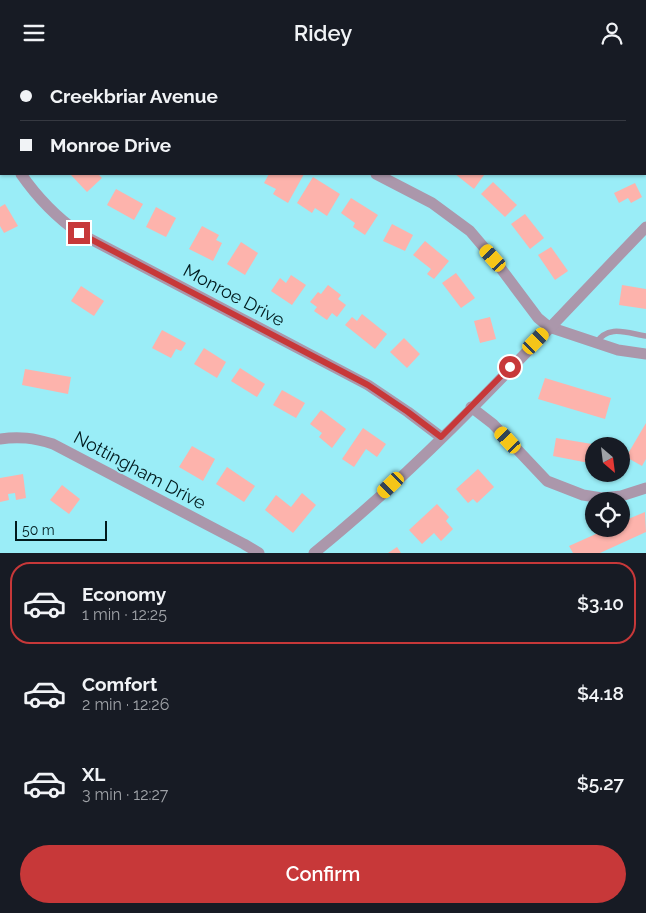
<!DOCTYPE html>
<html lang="en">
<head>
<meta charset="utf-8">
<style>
	:root { --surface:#171b24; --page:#20242c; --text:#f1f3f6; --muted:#9ea1a6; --line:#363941; --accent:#c73839 }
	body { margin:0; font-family:Raleway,sans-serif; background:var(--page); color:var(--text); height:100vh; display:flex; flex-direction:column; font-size:19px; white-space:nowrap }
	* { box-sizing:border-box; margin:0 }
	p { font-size:16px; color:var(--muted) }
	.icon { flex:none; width:28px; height:28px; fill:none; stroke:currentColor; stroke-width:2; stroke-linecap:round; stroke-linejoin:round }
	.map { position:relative; height:488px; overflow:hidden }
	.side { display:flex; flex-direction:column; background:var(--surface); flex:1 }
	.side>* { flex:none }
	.hud { position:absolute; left:0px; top:0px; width:646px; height:110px; box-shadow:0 1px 4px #0004; display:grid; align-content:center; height:110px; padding:0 20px; background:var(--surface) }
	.needle { width:32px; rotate:152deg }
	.fabs { position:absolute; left:585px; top:372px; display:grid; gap:10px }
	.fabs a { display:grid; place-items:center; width:45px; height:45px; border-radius:50%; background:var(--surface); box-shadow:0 1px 4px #0004; font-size:25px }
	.scale { position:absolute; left:15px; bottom:12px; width:92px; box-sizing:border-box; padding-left:5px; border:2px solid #011b1e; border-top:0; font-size:14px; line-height:18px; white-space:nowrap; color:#011b1e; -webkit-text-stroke:4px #9aedf7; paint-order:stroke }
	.end { position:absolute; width:22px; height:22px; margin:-11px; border:6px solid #c73839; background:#fff; box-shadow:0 0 0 2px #fff }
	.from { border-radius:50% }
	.car { position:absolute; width:15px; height:30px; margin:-15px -8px; border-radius:6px; box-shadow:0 0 4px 1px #0007; background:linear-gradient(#f5c518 24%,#345 0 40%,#f5c518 0 76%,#345 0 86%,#f5c518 0) }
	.hud b { display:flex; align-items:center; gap:18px; height:48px; font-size:19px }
	.hud b+b { border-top:1px solid var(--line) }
	.hud i { width:12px; height:12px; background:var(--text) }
	ul { padding:9px 0 0; list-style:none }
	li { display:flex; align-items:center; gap:15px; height:82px; margin:0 10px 8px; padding:0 10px; border:2px solid transparent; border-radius:20px }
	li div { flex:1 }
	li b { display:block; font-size:19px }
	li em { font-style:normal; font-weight:600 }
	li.on { border-color:var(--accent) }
	li>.icon { width:45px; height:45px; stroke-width:1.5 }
	.action { display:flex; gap:10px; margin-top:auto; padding:10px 20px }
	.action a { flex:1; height:58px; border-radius:30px; background:var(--accent); color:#fff; font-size:20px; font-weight:600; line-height:58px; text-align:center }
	header { display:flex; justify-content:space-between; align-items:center; height:65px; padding:0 20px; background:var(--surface); font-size:22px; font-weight:600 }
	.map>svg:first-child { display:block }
	.building { fill:#fdb3ac }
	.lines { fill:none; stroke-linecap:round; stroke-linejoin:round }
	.service { stroke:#ab97ab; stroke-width:5.5 }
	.minor { stroke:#ab97ab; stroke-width:11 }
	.route { stroke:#c73839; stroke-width:6 }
	.labels { text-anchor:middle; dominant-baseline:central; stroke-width:4; stroke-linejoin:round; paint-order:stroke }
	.street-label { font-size:18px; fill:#011b1e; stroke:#9aedf7 }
</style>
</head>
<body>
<header><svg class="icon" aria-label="menu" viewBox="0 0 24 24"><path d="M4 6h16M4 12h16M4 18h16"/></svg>Ridey<svg class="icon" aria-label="person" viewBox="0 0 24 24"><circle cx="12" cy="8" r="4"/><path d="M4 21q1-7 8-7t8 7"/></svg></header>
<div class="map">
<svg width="646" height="488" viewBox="0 0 646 488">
	<rect width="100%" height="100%" fill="#9aedf7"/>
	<g class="building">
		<polygon points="70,109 98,109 102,113 87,127"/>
		<polygon points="269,109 304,109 288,138 273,129 276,124 264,118"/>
		<polygon points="455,109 482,109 484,110 474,124"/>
		<polygon points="313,112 340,129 327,151 315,143 312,148 297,138"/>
		<polygon points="493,117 517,140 505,152 481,129"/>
		<polygon points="635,118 642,132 631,138 628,133 619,138 614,128"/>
		<polygon points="116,124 143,139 134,155 107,140"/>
		<polygon points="351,133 378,150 365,170 353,162 355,158 341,148"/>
		<polygon points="5,139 18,161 4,168 0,161 0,142"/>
		<polygon points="156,142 176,153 166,172 146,162"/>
		<polygon points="525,149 544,173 530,184 511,159"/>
		<polygon points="392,159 413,170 405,186 383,176"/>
		<polygon points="202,161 219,170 216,175 222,178 213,196 189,184"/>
		<polygon points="425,176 449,196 434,214 427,209 431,204 413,190"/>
		<polygon points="241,177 258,188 245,210 227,199"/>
		<polygon points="551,182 568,206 555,215 538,190"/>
		<polygon points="456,208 475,233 461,243 442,218"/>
		<polygon points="291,210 306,220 292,240 271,226 280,213 286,218"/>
		<polygon points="328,220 341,230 338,234 346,240 337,252 332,248 327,255 314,246 317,242 310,237 318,227 321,229"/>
		<polygon points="622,220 646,224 646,244 619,240"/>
		<polygon points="81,221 104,236 94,251 71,236"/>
		<polygon points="362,249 387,269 375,284 345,260 352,252 357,256"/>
		<polygon points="490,252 496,274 480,278 474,256"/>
		<polygon points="162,265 186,278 181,286 176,284 171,293 152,283"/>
		<polygon points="404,273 420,289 407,303 390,287"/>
		<polygon points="204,283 226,297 217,313 194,299"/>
		<polygon points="240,303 265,319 257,332 231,316"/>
		<polygon points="25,304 71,312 68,329 22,320"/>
		<polygon points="545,313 611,333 605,354 538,334"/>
		<polygon points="282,325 305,338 296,353 273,340"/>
		<polygon points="321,345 346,364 332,383 319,372 322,368 310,359"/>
		<polygon points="646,358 646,394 642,401 626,392"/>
		<polygon points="363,363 386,379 377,392 366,384 354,402 342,394"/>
		<polygon points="556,373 598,380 594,381 594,399 553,391"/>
		<polygon points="192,381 215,394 203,416 179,402"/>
		<polygon points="227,402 255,421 244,437 216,419"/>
		<polygon points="478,404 494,422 477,438 473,434 468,438 456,424"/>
		<polygon points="23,409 26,433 16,435 15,428 8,429 9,435 0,437 0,413"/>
		<polygon points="62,420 80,434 69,449 50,435"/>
		<polygon points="302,428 316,440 293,468 265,445 276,430 291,442"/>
		<polygon points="437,439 449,452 446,456 453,464 441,476 434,468 422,479 409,465"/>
		<polygon points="645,447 646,467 600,488 573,488 569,481 607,464 621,464 621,457"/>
		<polygon points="397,482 401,488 388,488"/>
	</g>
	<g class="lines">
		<path class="service" d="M596 278C608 259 627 268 646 271"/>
		<g class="minor">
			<polyline points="186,0 188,1"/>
			<polyline points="569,0 571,1"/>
			<polyline points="65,1 66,0"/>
			<polyline points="645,50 646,50"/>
			<polyline points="0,96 1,96"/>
			<path d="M21 109C37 132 56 152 79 168L368 320 408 347 441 372"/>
			<polyline points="376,109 432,138 470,166 493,193 538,253 549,262 618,285 646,289"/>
			<polyline points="471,342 493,359 547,416 583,430 602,433 621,431 646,423"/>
			<path d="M0 374C19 371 34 373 53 379L244 479 259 488"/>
			<path d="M314 488C434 391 539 273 646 162"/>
		</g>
	</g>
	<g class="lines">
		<polyline class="route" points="79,168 368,320 408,347 441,372 510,302"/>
	</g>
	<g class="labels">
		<g class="street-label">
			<text transform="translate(234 230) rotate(28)">Monroe Drive</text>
			<text transform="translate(140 405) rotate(28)">Nottingham Drive</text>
		</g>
	</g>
</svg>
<div class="fabs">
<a><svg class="needle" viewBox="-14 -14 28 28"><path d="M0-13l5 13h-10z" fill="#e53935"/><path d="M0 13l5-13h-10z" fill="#9ea1a6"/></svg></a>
<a><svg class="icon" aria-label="locate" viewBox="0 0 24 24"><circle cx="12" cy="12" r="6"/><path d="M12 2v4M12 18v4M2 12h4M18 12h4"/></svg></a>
</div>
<div class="scale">50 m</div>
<i class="end from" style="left:510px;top:302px"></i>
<i class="end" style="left:79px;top:168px"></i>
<i class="car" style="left:493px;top:193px;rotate:318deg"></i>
<i class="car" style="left:536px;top:276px;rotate:44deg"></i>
<i class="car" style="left:508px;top:375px;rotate:317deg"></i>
<i class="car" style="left:391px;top:420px;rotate:226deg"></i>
<div class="hud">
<b><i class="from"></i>Creekbriar Avenue</b>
<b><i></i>Monroe Drive</b>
</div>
</div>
<section class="side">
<ul>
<li class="on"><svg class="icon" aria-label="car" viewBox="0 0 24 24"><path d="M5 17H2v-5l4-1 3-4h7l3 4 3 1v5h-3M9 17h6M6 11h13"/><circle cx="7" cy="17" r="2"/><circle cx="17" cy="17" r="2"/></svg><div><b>Economy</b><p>1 min · 12:25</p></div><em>$3.10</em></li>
<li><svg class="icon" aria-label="car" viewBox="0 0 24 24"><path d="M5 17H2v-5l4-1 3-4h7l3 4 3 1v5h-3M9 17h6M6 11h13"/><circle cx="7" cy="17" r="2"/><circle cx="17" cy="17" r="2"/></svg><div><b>Comfort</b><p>2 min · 12:26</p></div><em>$4.18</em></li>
<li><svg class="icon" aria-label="car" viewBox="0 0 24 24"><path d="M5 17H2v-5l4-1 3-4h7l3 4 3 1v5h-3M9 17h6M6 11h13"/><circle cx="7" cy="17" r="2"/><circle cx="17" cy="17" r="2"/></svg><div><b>XL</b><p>3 min · 12:27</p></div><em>$5.27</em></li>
</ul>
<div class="action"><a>Confirm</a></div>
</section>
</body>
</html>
